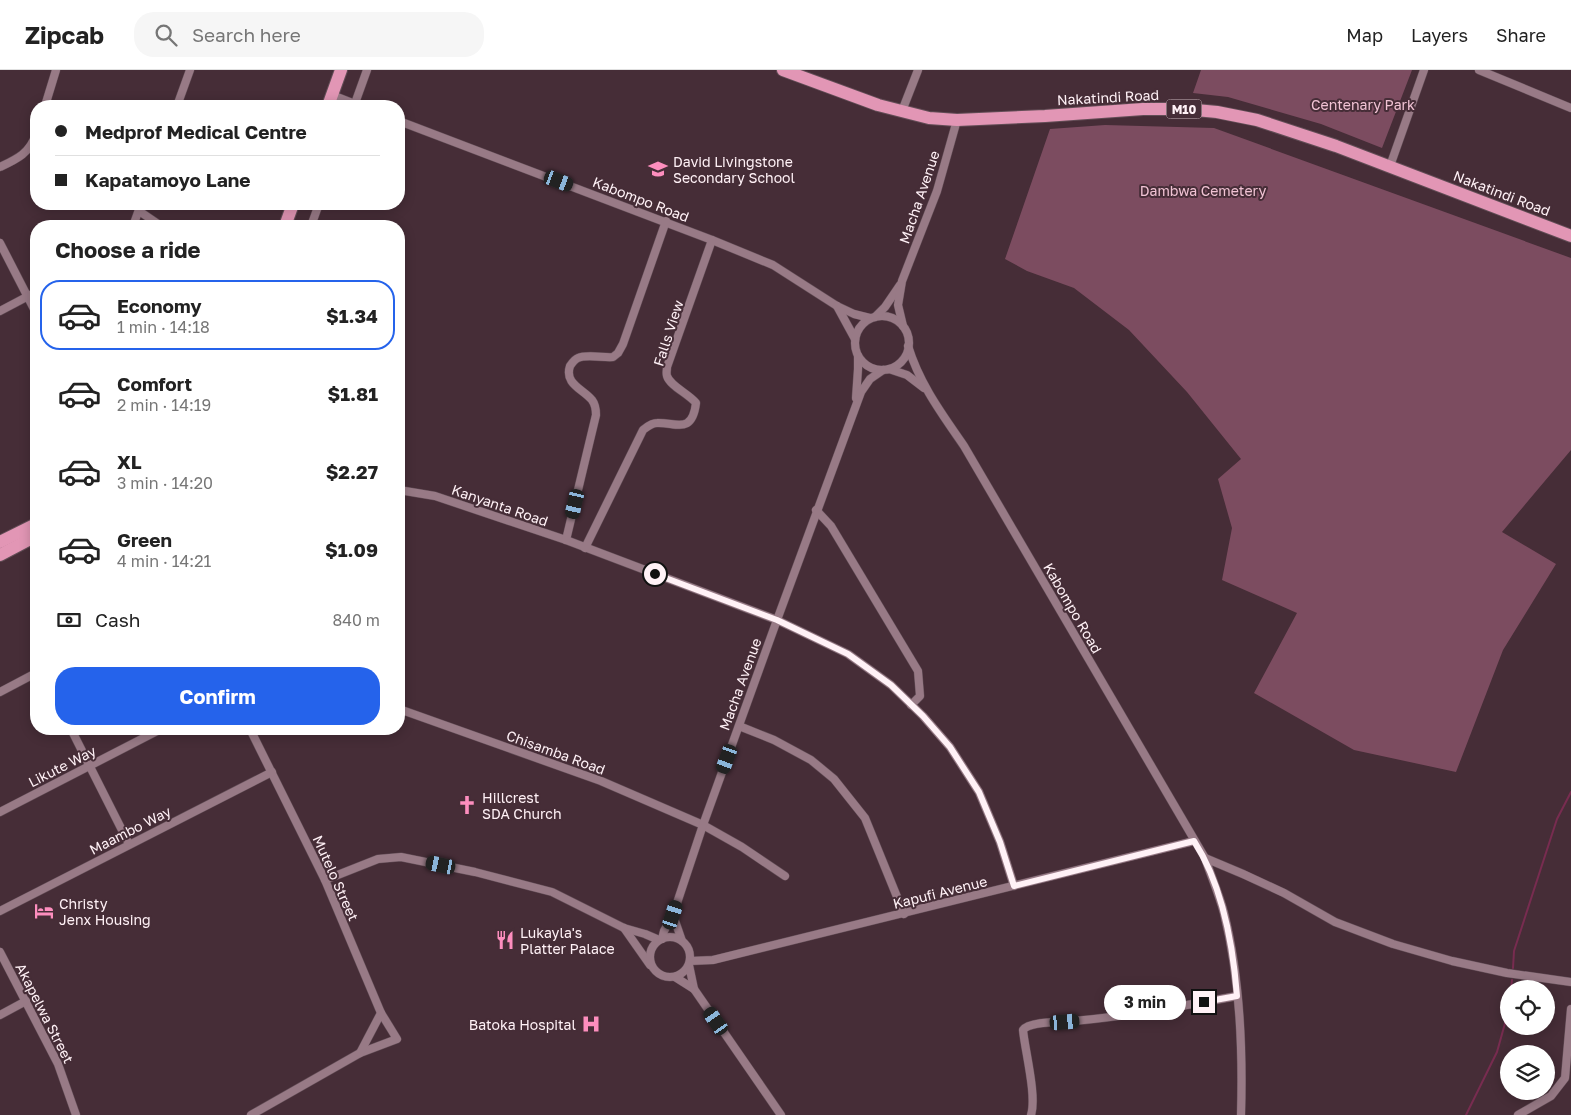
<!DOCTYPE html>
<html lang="en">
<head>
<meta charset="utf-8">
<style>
	:root { --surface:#fff; --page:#f6f6f6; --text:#222; --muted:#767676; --line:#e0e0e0; --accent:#2563eb }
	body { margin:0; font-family:"Golos Text",sans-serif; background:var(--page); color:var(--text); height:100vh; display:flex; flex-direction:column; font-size:19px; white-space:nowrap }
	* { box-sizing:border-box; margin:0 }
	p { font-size:16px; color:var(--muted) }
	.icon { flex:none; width:28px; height:28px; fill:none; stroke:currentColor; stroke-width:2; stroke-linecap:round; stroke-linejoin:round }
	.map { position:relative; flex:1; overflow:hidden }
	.details { position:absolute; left:30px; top:150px; width:375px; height:515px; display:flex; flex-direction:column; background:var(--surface); border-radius:20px; box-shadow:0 2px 12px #0003 }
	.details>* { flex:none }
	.guide { position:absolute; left:30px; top:30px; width:375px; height:110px; border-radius:20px; box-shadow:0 2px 12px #0003; display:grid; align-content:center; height:110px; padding:0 25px; background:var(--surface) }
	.fabs { position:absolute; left:1500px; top:910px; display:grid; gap:10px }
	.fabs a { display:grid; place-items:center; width:55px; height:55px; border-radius:50%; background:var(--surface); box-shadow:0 2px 12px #0003; font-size:25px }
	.end { position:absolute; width:22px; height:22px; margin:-11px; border:6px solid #fff1f6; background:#111; box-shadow:0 0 0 2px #111 }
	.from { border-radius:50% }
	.bubble { position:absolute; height:35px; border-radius:18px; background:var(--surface); box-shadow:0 2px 12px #0003; font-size:16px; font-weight:700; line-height:35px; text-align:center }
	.car { position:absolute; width:15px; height:30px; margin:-15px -8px; border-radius:6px; box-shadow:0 0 4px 1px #0007; background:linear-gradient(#222 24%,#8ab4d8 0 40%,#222 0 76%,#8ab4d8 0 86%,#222 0) }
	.guide b { display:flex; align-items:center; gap:18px; height:48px; font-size:19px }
	.guide b+b { border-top:1px solid var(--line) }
	.guide i { width:12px; height:12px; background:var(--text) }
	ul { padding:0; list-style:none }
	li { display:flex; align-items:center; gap:15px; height:70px; margin:0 10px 8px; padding:0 15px; border:2px solid transparent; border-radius:20px }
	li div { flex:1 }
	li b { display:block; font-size:19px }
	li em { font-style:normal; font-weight:700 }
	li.current { border-color:var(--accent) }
	li>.icon { width:45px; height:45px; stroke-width:1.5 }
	h2 { padding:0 25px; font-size:22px; line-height:60px }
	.pay { display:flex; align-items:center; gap:12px; height:55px; padding:0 25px; font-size:19px }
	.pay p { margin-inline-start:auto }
	.button { display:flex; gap:10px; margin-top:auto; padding:10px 25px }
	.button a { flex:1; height:58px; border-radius:20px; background:var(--accent); color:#fff; font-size:20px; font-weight:700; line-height:58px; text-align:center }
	header { display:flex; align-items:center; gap:30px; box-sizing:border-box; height:70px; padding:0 25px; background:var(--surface); border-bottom:1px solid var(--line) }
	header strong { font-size:24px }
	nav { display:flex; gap:28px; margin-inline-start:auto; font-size:18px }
	.search { width:350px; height:45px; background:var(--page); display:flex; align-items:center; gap:12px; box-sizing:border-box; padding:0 18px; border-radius:20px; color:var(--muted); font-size:19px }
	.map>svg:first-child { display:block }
	.green { fill:#7c4c60 }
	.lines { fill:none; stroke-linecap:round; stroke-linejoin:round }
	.stream { stroke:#782c50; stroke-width:2 }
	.minor-casing { stroke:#624d56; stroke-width:9 }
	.trunk-casing { stroke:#624d56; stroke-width:14 }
	.minor { stroke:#987a86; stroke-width:8 }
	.trunk { stroke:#e296b5; stroke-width:12 }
	.route { stroke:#fff1f6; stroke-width:6 }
	.labels { text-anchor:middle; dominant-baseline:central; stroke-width:4; stroke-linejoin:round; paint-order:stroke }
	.shield { fill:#462d37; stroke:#c8b6bd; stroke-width:1 }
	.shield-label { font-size:12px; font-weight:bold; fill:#fff1f6 }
	.street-label { font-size:14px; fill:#fff1f6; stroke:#462d37 }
	.park-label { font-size:14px; fill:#f1c3d4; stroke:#462d37 }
	.poi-label { font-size:14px; fill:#fff1f6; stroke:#462d37; text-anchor:start }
</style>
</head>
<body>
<header>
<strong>Zipcab</strong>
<div class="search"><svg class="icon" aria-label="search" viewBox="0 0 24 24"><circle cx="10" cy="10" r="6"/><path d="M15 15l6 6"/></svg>Search here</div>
<nav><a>Map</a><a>Layers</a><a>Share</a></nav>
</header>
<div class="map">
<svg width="1571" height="1045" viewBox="0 0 1571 1045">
	<rect width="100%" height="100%" fill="#462d37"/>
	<g class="green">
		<polygon points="1201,0 1412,0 1382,78 1321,54 1228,27 1193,23"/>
		<polygon points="1105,55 1214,58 1571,188 1571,380 1502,462 1556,494 1503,580 1456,702 1354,680 1254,623 1297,543 1222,510 1232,458 1218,409 1241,389 1187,322 1129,260 1074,218 1027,201 1005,189 1050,59"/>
	</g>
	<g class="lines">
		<g class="stream">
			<polyline points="1513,898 1514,881 1557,749 1571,722"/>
			<polyline points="1511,919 1512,910"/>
			<polyline points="1466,1045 1497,982 1509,939"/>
		</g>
		<g class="minor-casing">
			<g id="minor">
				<polyline points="1479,0 1571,38"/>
				<polyline points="332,25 360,36"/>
				<polyline points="45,36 56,0"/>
				<polyline points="177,36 190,0"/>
				<polyline points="354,36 367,0"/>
				<polyline points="902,41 918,0"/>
				<polyline points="399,51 712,170 773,195 837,236 854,244 870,248"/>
				<polyline points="1390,96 1424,0"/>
				<path d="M0 97C17 89 30 83 36 64"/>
				<polyline points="139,141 161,156"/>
				<polyline points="133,156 141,134"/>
				<polyline points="311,156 319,134"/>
				<polyline points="0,173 36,243"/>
				<polyline points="837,236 855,269"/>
				<polyline points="0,241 36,222"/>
				<circle cx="882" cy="273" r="27"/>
				<polyline points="875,247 885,237 900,215"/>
				<polyline points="903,256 898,235 902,211 937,121 957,50"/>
				<path d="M908 276C920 315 942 344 964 376L1205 788C1211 806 1219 824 1224 843 1240 907 1243 978 1241 1045"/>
				<polyline points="889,299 907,305 924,318"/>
				<polyline points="856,328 858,299 858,286"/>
				<polyline points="399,420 435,426 566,470 777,550 848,584 891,615 923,646 950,677 979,722 1000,772 1014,816"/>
				<polyline points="816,440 831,456 918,601 920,626 911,635"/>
				<path d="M566 470 596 345C596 339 595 334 592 330 583 319 564 314 570 296 572 293 575 289 578 288 586 284 604 288 613 287L618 283 623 274 666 151"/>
				<path d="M585 478 643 360C647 357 651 353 657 353 676 352 692 365 696 333 689 324 670 316 667 306 666 303 667 300 667 297L712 170"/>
				<polyline points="0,622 36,603"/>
				<polyline points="399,639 601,711 703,755 742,777 785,806"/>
				<polyline points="739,656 774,670 811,690 834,709 865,748 904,844"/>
				<polyline points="71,659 129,774"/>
				<polyline points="250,659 325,810 381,943 397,969 360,983 251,1045"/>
				<polyline points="0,742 161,659"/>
				<polyline points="1205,788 1243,804 1284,823 1335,852 1393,874 1452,891 1507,903 1571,912"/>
				<polyline points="325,810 378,789 401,787 475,802 552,822 624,858 645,864 659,870"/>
				<polyline points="0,841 272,702"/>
				<polyline points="673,845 682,871"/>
				<polyline points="624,858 650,895"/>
				<circle cx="670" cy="887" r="20"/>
				<polyline points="662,869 664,861 673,845 703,755 777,550 861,322 870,309 883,300"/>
				<polyline points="0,882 58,994 76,1045"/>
				<polyline points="690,891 713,890 1194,771"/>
				<polyline points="689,895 694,919"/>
				<polyline points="675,907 694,919 781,1045"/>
				<polyline points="0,945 26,931"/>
				<polyline points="360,983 381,943"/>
				<path d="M1031 1045C1037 1026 1025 981 1023 960 1029 951 1063 952 1074 951 1129 946 1183 936 1237 926"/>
				<polyline points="1518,1045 1551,1026 1565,1008 1571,939"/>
			</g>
		</g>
		<g class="trunk-casing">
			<g id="trunk">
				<polyline points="783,0 878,35 929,48 957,50 1045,46 1143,39 1185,39 1217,42 1257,50 1336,76 1571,166"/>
				<polyline points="328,36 341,0"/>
				<polyline points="285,156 293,134"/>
				<polyline points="0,472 36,454"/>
				<polyline points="0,485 36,466"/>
			</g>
		</g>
		<use href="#minor" class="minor"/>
		<use href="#trunk" class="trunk"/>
	</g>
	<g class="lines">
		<path class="route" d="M655 504 777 550 848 584 891 615 923 646 950 677 979 722 1000 772 1014 816 1194 771C1223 816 1233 874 1237 926L1204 932"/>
	</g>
	<defs>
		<g id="school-bare" transform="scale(1.5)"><path d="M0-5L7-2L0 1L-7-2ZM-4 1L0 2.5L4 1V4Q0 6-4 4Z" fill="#fd8ebe" stroke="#462d37" stroke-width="2.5" paint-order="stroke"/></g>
		<g id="church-bare" transform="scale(1.5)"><path d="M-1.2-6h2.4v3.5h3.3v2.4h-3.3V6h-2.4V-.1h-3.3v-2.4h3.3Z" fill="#fd8ebe" stroke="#462d37" stroke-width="2.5" paint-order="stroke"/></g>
		<g id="hotel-bare" transform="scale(1.5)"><path d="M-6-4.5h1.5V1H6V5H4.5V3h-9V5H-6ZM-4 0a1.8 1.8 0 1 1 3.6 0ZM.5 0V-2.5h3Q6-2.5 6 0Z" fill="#fd8ebe" stroke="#462d37" stroke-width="2.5" paint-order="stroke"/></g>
		<g id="restaurant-bare" transform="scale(1.5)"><path d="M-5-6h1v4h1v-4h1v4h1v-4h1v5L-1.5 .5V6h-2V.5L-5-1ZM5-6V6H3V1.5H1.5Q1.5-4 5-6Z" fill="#fd8ebe" stroke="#462d37" stroke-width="2.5" paint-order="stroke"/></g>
		<g id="hospital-bare" transform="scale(1.5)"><path d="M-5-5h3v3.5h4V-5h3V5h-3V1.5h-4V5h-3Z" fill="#fd8ebe" stroke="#462d37" stroke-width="2.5" paint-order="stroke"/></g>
	</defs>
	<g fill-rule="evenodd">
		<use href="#school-bare" x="658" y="99"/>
		<use href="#church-bare" x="467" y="735"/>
		<use href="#hotel-bare" x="44" y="841"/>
		<use href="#restaurant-bare" x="505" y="870"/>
		<use href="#hospital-bare" x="591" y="954"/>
	</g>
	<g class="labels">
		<rect class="shield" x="1166.5" y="29.5" width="35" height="19" rx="4"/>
		<g class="shield-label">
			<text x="1184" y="39">M10</text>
		</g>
		<g class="street-label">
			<text transform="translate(1108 27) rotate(-3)">Nakatindi Road</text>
			<text transform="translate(1502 123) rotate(21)">Nakatindi Road</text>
			<text transform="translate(919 127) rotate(-71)">Macha Avenue</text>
			<text transform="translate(641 129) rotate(21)">Kabompo Road</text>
			<text transform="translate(668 263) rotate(-72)">Falls View</text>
			<text transform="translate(500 435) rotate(19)">Kanyanta Road</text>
			<text transform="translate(1073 538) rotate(60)">Kabompo Road</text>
			<text transform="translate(740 614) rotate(-70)">Macha Avenue</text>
			<text transform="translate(556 682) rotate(20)">Chisamba Road</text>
			<text transform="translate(62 696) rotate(-27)">Likute Way</text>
			<text transform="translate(130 760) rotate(-27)">Maambo Way</text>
			<text transform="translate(336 808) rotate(66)">Mutelo Street</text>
			<text transform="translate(940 822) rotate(-14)">Kapufi Avenue</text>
			<text transform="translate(45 943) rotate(63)">Akapelwa Street</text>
		</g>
		<g class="park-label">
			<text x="1363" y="34">Centenary Park</text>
			<text x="1203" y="120">Dambwa Cemetery</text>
		</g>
		<g class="poi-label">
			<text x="673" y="91">David Livingstone<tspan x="673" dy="16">Secondary School</tspan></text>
			<text x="482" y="727">Hillcrest<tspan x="482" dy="16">SDA Church</tspan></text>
			<text x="59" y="833">Christy<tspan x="59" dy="16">Jenx Housing</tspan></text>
			<text x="520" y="862">Lukayla's<tspan x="520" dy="16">Platter Palace</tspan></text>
			<text x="576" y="954" text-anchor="end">Batoka Hospital</text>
		</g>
	</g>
</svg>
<div class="fabs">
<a><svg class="icon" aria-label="locate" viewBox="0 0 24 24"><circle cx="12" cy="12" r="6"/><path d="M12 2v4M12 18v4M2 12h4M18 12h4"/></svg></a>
<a><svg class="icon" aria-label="layers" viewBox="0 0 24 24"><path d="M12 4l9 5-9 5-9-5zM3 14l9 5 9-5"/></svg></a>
</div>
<i class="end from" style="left:655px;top:504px"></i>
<i class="end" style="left:1204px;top:932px"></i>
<div class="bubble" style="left:1104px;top:915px;width:82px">3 min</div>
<i class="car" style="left:559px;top:111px;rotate:111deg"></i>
<i class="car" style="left:575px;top:434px;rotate:193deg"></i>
<i class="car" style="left:727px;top:689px;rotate:200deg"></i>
<i class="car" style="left:441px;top:795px;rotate:282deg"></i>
<i class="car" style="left:673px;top:845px;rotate:18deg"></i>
<i class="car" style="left:716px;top:951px;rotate:325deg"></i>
<i class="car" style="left:1065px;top:952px;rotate:85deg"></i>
<div class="guide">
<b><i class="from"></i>Medprof Medical Centre</b>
<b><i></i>Kapatamoyo Lane</b>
</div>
<section class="details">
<h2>Choose a ride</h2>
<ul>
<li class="current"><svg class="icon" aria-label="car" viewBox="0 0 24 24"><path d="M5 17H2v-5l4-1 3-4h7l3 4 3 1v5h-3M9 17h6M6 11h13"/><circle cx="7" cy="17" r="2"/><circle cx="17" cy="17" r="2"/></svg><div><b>Economy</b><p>1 min · 14:18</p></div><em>$1.34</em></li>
<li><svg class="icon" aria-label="car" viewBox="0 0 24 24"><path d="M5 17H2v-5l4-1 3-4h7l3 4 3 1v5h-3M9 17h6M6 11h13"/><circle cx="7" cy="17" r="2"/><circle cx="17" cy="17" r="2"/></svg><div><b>Comfort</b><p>2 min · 14:19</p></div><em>$1.81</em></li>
<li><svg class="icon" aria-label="car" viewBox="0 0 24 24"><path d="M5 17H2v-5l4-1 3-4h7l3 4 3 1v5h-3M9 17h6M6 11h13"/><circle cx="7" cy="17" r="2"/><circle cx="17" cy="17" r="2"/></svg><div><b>XL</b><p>3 min · 14:20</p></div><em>$2.27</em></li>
<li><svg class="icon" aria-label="car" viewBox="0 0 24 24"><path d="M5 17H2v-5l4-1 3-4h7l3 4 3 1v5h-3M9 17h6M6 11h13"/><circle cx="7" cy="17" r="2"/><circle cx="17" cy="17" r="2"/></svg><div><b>Green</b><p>4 min · 14:21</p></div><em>$1.09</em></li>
</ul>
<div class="pay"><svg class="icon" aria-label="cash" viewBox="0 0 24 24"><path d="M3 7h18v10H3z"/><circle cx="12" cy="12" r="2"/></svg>Cash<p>840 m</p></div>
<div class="button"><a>Confirm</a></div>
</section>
</div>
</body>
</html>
